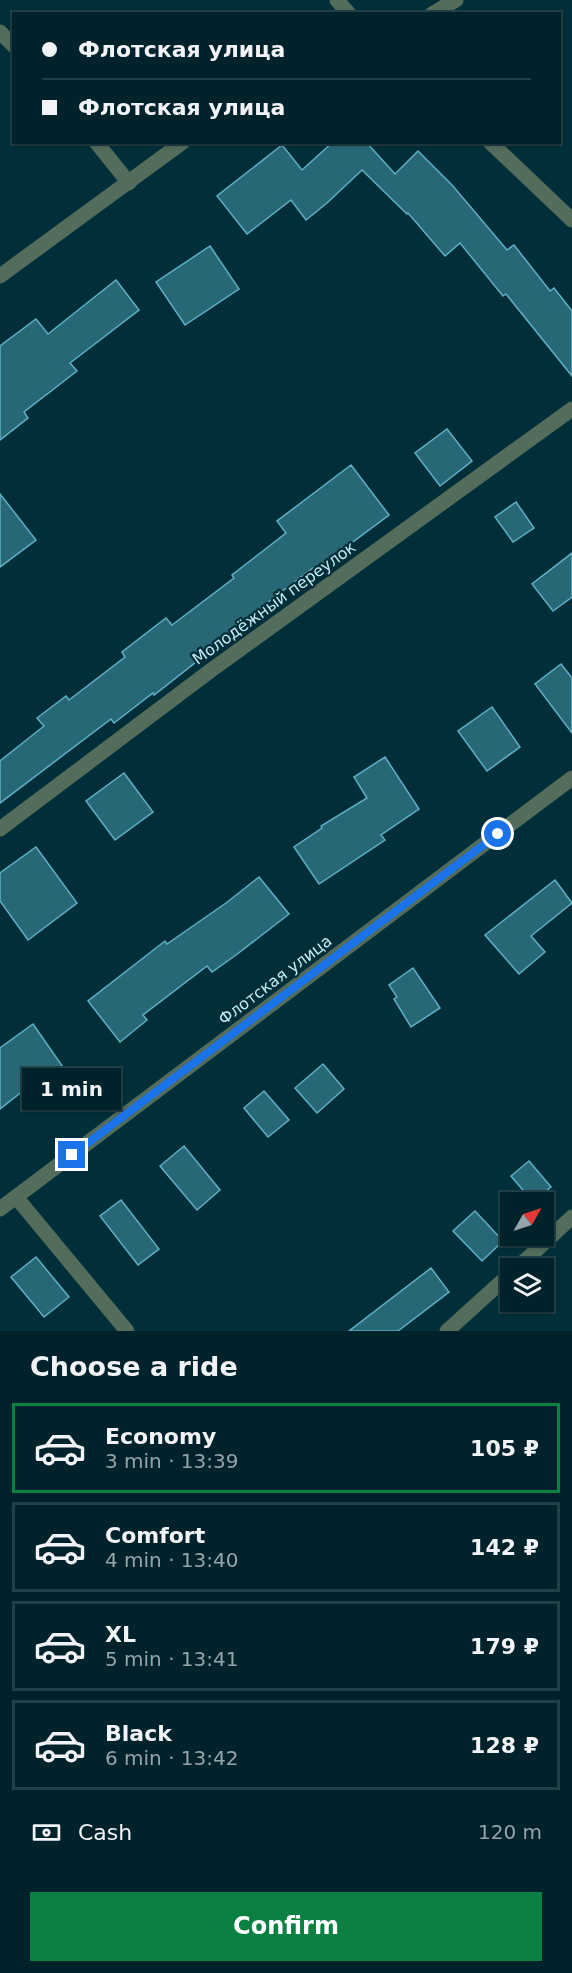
<!DOCTYPE html>
<html lang="en">
<head>
<meta charset="utf-8">
<style>
	:root { --surface:#00232b; --page:#0a2b33; --text:#f1f3f6; --muted:#95a4a9; --line:#224047; --accent:#0b8043 }
	body { margin:0; font-family:"DejaVu Sans",sans-serif; background:var(--page); color:var(--text); height:100vh; display:flex; flex-direction:column; font-size:22px; white-space:nowrap }
	* { box-sizing:border-box; margin:0 }
	p { font-size:20px; color:var(--muted) }
	.icon { flex:none; width:33px; height:33px; fill:none; stroke:currentColor; stroke-width:2; stroke-linecap:round; stroke-linejoin:round }
	.map { position:relative; height:1331px; overflow:hidden }
	.details { display:flex; flex-direction:column; background:var(--surface); flex:1 }
	.details>* { flex:none }
	.hud { position:absolute; left:12px; top:12px; width:549px; height:132px; border-radius:0px; box-shadow:0 2px 4px #0004,0 0 0 2px var(--line); display:grid; align-content:center; height:132px; padding:0 30px; background:var(--surface) }
	.needle { width:39px; rotate:51deg }
	.buttons { position:absolute; left:500px; top:1192px; display:grid; gap:12px }
	.buttons a { display:grid; place-items:center; width:54px; height:54px; border-radius:0px; background:var(--surface); box-shadow:0 2px 4px #0004,0 0 0 2px var(--line); font-size:30px }
	.end { position:absolute; width:27px; height:27px; margin:-14px; border:8px solid #1a73e8; background:#fff; box-shadow:0 0 0 3px #fff }
	.from { border-radius:50% }
	.bubble { position:absolute; height:42px; border-radius:0px; background:var(--surface); box-shadow:0 2px 4px #0004,0 0 0 2px var(--line); font-size:20px; font-weight:600; line-height:42px; text-align:center }
	.hud b { display:flex; align-items:center; gap:21px; height:57px; font-size:22px }
	.hud b+b { border-top:2px solid var(--line) }
	.hud i { width:15px; height:15px; background:var(--text) }
	ul { padding:0; list-style:none }
	li { display:flex; align-items:center; gap:18px; height:90px; margin:0 12px 9px; padding:0 18px; border:3px solid var(--line); border-radius:0px }
	li div { flex:1 }
	li b { display:block; font-size:22px }
	li em { font-style:normal; font-weight:600 }
	li.on { border-color:var(--accent) }
	li>.icon { width:54px; height:54px; stroke-width:1.5 }
	h2 { padding:0 30px; font-size:27px; line-height:72px }
	.pay { display:flex; align-items:center; gap:15px; height:66px; padding:0 30px; font-size:22px }
	.pay p { margin-inline-start:auto }
	.action { display:flex; gap:12px; margin-top:auto; padding:12px 30px }
	.action a { flex:1; height:69px; border-radius:0px; background:var(--accent); color:#fff; font-size:24px; font-weight:600; line-height:69px; text-align:center }
	.map>svg:first-child { display:block }
	.building { fill:#286776; stroke:#5fb0c4; stroke-width:1.5 }
	.lines { fill:none; stroke-linecap:round; stroke-linejoin:round }
	.minor { stroke:#536c5c; stroke-width:15 }
	.tertiary { stroke:#536c5c; stroke-width:15 }
	.route { stroke:#1a73e8; stroke-width:8 }
	.labels { text-anchor:middle; dominant-baseline:central; stroke-width:4.5; stroke-linejoin:round; paint-order:stroke }
	.street-label { font-size:16px; fill:#c5ebf6; stroke:#002f39 }
</style>
</head>
<body>
<div class="map">
<svg width="572" height="1331" viewBox="0 0 572 1331">
	<rect width="100%" height="100%" fill="#002f39"/>
	<g class="building">
		<polygon points="333,142 366,142 395,174 418,151 452,185 507,250 514,245 550,291 554,288 572,311 572,376 506,294 503,296 460,243 445,256 408,213 407,214 362,170 327,203 306,220 291,200 247,234 217,196 282,145 302,170"/>
		<polygon points="210,246 239,289 185,325 156,282"/>
		<polygon points="116,280 139,310 70,363 77,371 24,412 28,418 0,440 0,346 36,319 48,334"/>
		<polygon points="447,429 472,461 440,486 415,453"/>
		<polygon points="351,465 389,515 315,570 313,568 239,624 242,626 154,695 153,693 114,723 111,719 0,803 0,761 44,726 37,718 66,696 69,700 125,657 122,652 166,618 172,625 234,578 232,575 286,533 277,521"/>
		<polygon points="0,494 36,540 0,567"/>
		<polygon points="516,502 534,528 513,542 495,517"/>
		<polygon points="572,553 572,597 553,611 532,584"/>
		<polygon points="561,664 572,678 572,733 535,684"/>
		<polygon points="492,707 520,747 487,771 458,731"/>
		<polygon points="385,757 419,809 381,835 385,840 319,884 294,847 322,828 321,826 367,798 354,777"/>
		<polygon points="124,773 153,812 115,840 86,801"/>
		<polygon points="36,847 77,903 28,940 0,901 0,873"/>
		<polygon points="259,877 289,914 236,955 212,972 207,966 143,1015 147,1020 120,1042 88,1001 165,941 167,944 226,903"/>
		<polygon points="555,880 572,903 531,936 545,952 519,974 485,935"/>
		<polygon points="413,968 440,1008 411,1027 394,999 397,997 389,985"/>
		<polygon points="33,1024 65,1070 38,1090 33,1083 0,1109 0,1048"/>
		<polygon points="323,1064 344,1089 317,1113 295,1088"/>
		<polygon points="264,1091 289,1120 268,1137 244,1108"/>
		<polygon points="184,1146 220,1190 197,1210 160,1166"/>
		<polygon points="529,1161 551,1187 533,1202 511,1176"/>
		<polygon points="121,1200 159,1249 138,1265 100,1216"/>
		<polygon points="475,1211 503,1241 482,1261 453,1231"/>
		<polygon points="36,1257 69,1297 44,1317 11,1277"/>
		<polygon points="431,1268 449,1292 398,1331 349,1331"/>
	</g>
	<g class="lines">
		<g class="minor">
			<polyline points="432,14 456,0"/>
			<polyline points="0,32 14,46"/>
			<polyline points="96,142 129,183"/>
			<polyline points="0,276 183,142"/>
			<polyline points="0,829 210,671 572,409"/>
			<polyline points="16,1197 127,1331"/>
			<polyline points="0,1209 572,778"/>
			<polyline points="516,1269 572,1217"/>
			<polyline points="447,1331 510,1274"/>
		</g>
		<g class="tertiary">
			<polyline points="337,0 349,14"/>
			<polyline points="490,142 572,220"/>
		</g>
	</g>
	<g class="lines">
		<polyline class="route" points="72,1155 498,834"/>
	</g>
	<g class="labels">
		<g class="street-label">
			<text transform="translate(274 603) rotate(-36)">Молодёжный переулок</text>
			<text transform="translate(275 980) rotate(-37)">Флотская улица</text>
		</g>
	</g>
</svg>
<div class="buttons">
<a><svg class="needle" viewBox="-14 -14 28 28"><path d="M0-13l5 13h-10z" fill="#e53935"/><path d="M0 13l5-13h-10z" fill="#95a4a9"/></svg></a>
<a><svg class="icon" aria-label="layers" viewBox="0 0 24 24"><path d="M12 4l9 5-9 5-9-5zM3 14l9 5 9-5"/></svg></a>
</div>
<i class="end from" style="left:498px;top:834px"></i>
<i class="end" style="left:72px;top:1155px"></i>
<div class="bubble" style="left:22px;top:1068px;width:99px">1 min</div>
<div class="hud">
<b><i class="from"></i>Флотская улица</b>
<b><i></i>Флотская улица</b>
</div>
</div>
<section class="details">
<h2>Choose a ride</h2>
<ul>
<li class="on"><svg class="icon" aria-label="car" viewBox="0 0 24 24"><path d="M5 17H2v-5l4-1 3-4h7l3 4 3 1v5h-3M9 17h6M6 11h13"/><circle cx="7" cy="17" r="2"/><circle cx="17" cy="17" r="2"/></svg><div><b>Economy</b><p>3 min · 13:39</p></div><em>105 ₽</em></li>
<li><svg class="icon" aria-label="car" viewBox="0 0 24 24"><path d="M5 17H2v-5l4-1 3-4h7l3 4 3 1v5h-3M9 17h6M6 11h13"/><circle cx="7" cy="17" r="2"/><circle cx="17" cy="17" r="2"/></svg><div><b>Comfort</b><p>4 min · 13:40</p></div><em>142 ₽</em></li>
<li><svg class="icon" aria-label="car" viewBox="0 0 24 24"><path d="M5 17H2v-5l4-1 3-4h7l3 4 3 1v5h-3M9 17h6M6 11h13"/><circle cx="7" cy="17" r="2"/><circle cx="17" cy="17" r="2"/></svg><div><b>XL</b><p>5 min · 13:41</p></div><em>179 ₽</em></li>
<li><svg class="icon" aria-label="car" viewBox="0 0 24 24"><path d="M5 17H2v-5l4-1 3-4h7l3 4 3 1v5h-3M9 17h6M6 11h13"/><circle cx="7" cy="17" r="2"/><circle cx="17" cy="17" r="2"/></svg><div><b>Black</b><p>6 min · 13:42</p></div><em>128 ₽</em></li>
</ul>
<div class="pay"><svg class="icon" aria-label="cash" viewBox="0 0 24 24"><path d="M3 7h18v10H3z"/><circle cx="12" cy="12" r="2"/></svg>Cash<p>120 m</p></div>
<div class="action"><a>Confirm</a></div>
</section>
</body>
</html>
